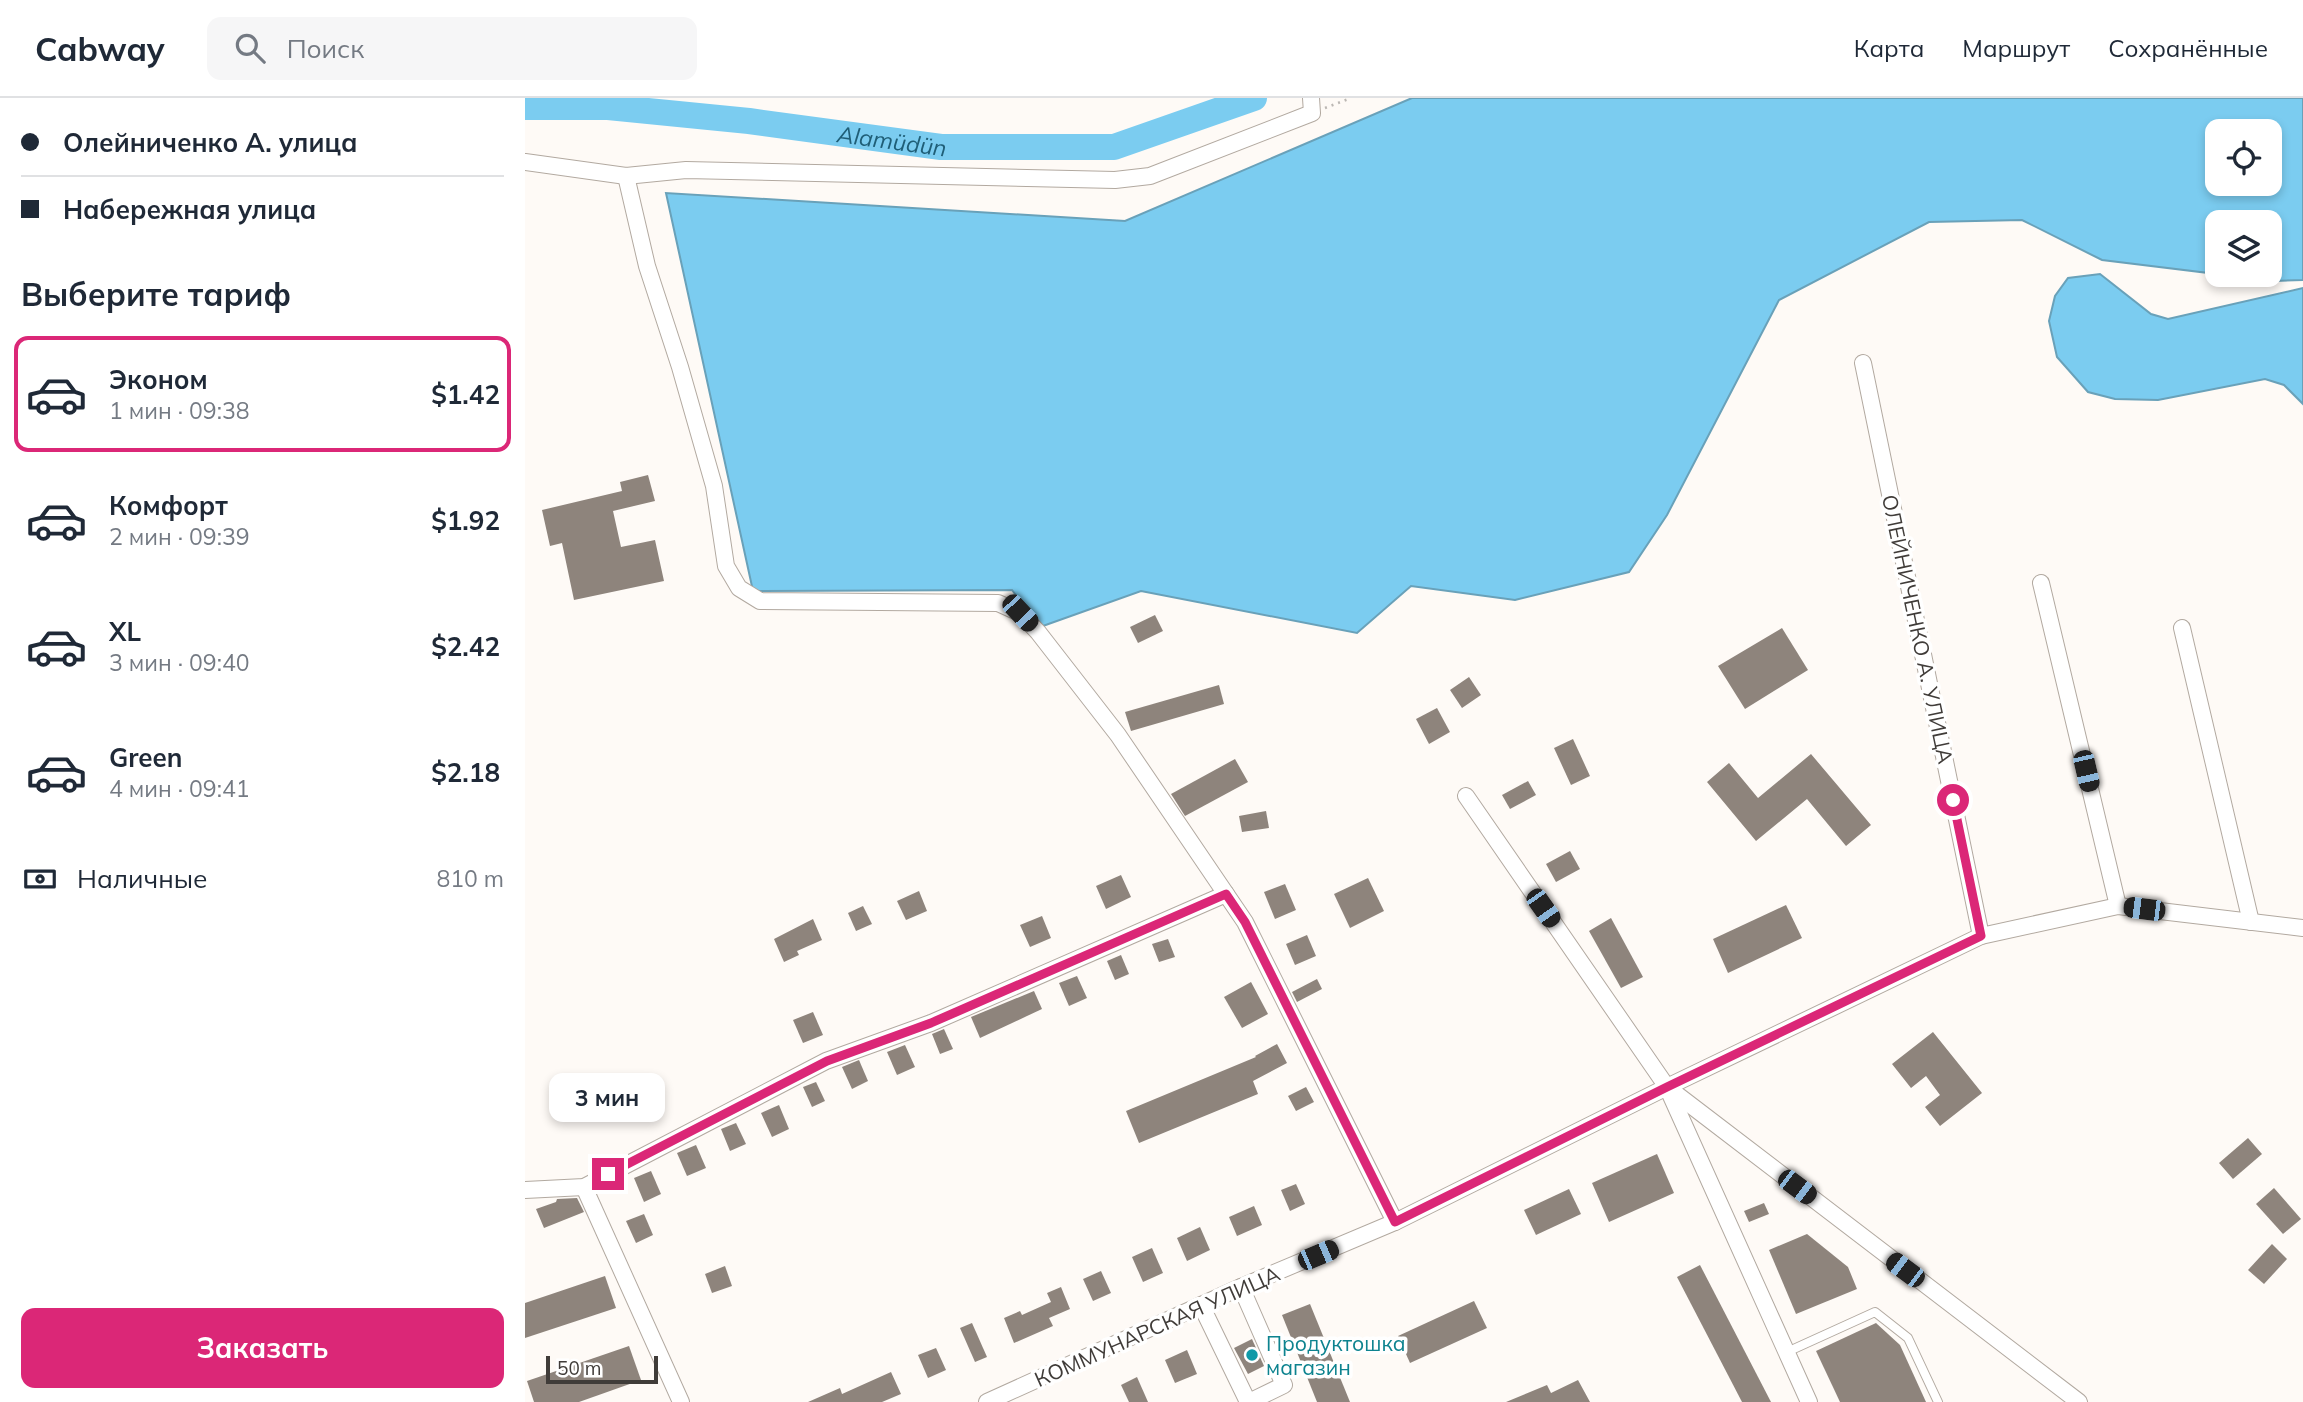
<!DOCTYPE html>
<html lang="ru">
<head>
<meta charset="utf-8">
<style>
	:root { --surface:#fff; --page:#f6f6f7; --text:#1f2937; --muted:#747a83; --line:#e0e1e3; --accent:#db2777 }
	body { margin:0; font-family:Mulish,sans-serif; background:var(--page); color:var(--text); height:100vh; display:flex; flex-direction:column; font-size:26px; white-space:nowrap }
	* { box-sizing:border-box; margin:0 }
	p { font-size:23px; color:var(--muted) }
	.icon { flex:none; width:38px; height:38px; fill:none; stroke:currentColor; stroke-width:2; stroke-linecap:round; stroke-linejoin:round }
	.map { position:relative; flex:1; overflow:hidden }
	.details { display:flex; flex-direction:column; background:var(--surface); width:525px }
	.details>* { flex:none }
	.guide { display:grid; align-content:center; height:154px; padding:0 21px; background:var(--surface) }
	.tools { position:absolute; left:1680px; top:21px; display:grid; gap:14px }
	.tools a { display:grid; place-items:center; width:77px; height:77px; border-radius:14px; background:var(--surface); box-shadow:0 4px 10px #0003; font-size:35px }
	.scale { position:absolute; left:21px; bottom:18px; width:112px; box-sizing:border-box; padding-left:7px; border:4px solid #403c39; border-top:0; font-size:19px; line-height:24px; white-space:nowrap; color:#403c39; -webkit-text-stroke:5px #fff; paint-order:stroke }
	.end { position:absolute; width:32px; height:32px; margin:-16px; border:9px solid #db2777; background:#fff; box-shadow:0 0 0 4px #fff }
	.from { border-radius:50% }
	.bubble { position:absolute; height:49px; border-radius:14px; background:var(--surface); box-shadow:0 4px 10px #0003; font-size:23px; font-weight:700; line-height:49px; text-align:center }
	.car { position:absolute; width:21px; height:42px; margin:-21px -10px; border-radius:9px; box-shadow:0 0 5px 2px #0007; background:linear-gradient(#222 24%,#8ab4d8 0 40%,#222 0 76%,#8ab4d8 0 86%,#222 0) }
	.guide b { display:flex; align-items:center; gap:24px; height:66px; font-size:26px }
	.guide b+b { border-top:2px solid var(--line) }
	.guide i { width:18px; height:18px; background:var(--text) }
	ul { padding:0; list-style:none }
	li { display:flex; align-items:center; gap:21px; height:116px; margin:0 14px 10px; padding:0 7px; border:4px solid transparent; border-radius:14px }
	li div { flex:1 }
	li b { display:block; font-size:26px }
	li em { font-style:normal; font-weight:700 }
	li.selected { border-color:var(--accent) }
	li>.icon { width:63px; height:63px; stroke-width:1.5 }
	h2 { padding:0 21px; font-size:32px; line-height:84px }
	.pay { display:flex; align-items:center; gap:18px; height:77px; padding:0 21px; font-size:26px }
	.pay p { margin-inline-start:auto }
	.cta { display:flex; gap:14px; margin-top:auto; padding:14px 21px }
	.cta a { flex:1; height:80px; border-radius:14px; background:var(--accent); color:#fff; font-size:28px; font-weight:700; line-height:80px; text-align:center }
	header { display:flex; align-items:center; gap:42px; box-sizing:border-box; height:98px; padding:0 35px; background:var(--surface); border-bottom:2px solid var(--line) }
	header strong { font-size:33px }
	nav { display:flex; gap:38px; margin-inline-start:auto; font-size:24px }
	.search { width:490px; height:63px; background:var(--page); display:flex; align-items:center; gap:18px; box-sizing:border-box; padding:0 24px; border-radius:14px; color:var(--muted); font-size:26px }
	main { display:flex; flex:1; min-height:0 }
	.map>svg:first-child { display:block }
	.water { fill:#7bccf0; stroke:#69a1b9; stroke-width:2; fill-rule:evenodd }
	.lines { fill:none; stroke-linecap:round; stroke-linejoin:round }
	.river { stroke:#7bccf0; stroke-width:26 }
	.building { fill:#8e847c }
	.service-casing { stroke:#b2a9a0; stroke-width:10 }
	.minor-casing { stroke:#b2a9a0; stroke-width:18 }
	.path { stroke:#bbb7b3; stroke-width:2.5; stroke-dasharray:2 5; stroke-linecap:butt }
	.service { stroke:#fff; stroke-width:8 }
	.minor { stroke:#fff; stroke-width:16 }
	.route { stroke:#db2777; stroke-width:9 }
	.culture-dot { fill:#0f9aa8; stroke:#fff; stroke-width:2.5 }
	.labels { text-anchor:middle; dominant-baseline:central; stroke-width:7; stroke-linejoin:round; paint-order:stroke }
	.street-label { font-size:21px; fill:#403c39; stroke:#fff }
	.culture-label { font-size:21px; fill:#0d838f; stroke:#fff; text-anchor:start }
	.water-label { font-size:23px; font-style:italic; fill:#1f5e77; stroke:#fff }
</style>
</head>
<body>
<header>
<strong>Cabway</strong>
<div class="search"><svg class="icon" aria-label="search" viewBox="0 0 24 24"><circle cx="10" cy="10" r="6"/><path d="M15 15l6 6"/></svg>Поиск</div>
<nav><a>Карта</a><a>Маршрут</a><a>Сохранённые</a></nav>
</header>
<main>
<section class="details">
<div class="guide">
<b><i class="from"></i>Олейниченко А. улица</b>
<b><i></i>Набережная улица</b>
</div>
<h2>Выберите тариф</h2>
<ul>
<li class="selected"><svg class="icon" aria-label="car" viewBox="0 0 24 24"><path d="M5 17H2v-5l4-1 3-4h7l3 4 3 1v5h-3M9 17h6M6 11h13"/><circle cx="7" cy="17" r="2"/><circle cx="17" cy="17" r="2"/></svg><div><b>Эконом</b><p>1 мин · 09:38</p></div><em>$1.42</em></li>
<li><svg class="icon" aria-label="car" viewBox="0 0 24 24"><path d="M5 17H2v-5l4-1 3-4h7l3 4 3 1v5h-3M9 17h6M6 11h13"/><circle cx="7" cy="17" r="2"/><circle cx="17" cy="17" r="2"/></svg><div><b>Комфорт</b><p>2 мин · 09:39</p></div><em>$1.92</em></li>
<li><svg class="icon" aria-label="car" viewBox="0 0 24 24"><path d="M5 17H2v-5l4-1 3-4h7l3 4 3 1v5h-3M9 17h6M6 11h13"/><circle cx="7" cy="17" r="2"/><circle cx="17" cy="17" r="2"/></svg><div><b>XL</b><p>3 мин · 09:40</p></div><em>$2.42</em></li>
<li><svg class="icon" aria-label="car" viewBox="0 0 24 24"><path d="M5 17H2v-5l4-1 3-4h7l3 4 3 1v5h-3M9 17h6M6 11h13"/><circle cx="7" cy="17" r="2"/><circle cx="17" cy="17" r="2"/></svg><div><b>Green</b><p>4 мин · 09:41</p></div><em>$2.18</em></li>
</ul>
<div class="pay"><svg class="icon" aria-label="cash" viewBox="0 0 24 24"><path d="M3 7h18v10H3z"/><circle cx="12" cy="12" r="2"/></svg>Наличные<p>810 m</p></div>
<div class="cta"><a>Заказать</a></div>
</section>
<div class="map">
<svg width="1778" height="1304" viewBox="0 0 1778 1304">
	<rect width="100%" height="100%" fill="#fefaf6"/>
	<g class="water">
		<path d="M887 0H1778V182L1750 183 1697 177H1745V124H1692V176L1577 162 1497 122 1404 124 1254 202 1142 417 1104 474 990 502 886 488 832 535 616 493 515 529 487 492 228 493 141 95 600 123ZM1692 33H1745V86H1692Z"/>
		<polygon points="1575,176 1626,216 1643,221 1778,190 1778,306 1759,287 1740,281 1633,302 1590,301 1563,294 1532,259 1524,223 1530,198 1543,180"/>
	</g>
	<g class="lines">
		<path class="river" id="s1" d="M0 9H83L224 23 416 49H589L729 0"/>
	</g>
	<g class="building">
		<polygon points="123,377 130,403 88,413 96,449 130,442 139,483 49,502 37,445 25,448 17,412 97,393 95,384"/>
		<polygon points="630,517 638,533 613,545 605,529"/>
		<polygon points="1257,530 1283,572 1220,611 1193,568"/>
		<polygon points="944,579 956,597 937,610 925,592"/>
		<polygon points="694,587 699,606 606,633 600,614"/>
		<polygon points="912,610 925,634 904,646 891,621"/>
		<polygon points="1048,641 1065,678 1046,687 1029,650"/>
		<polygon points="1286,656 1346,727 1321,748 1282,701 1231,743 1182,684 1204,665 1233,700"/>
		<polygon points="710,661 723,684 660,718 646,696"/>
		<polygon points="1003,683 1011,697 985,711 977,697"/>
		<polygon points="741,713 744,730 717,734 714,718"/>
		<polygon points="1045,753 1055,771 1031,784 1021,766"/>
		<polygon points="596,777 606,799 581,811 571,788"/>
		<polygon points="843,780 859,813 825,830 809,796"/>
		<polygon points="760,786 771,812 750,821 739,794"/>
		<polygon points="394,793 402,813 381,822 372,803"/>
		<polygon points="1261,807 1277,840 1203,875 1188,841"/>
		<polygon points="338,808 347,826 331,833 323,815"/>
		<polygon points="517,818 526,840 505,849 495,827"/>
		<polygon points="1086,820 1118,879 1096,890 1064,833"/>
		<polygon points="288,821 297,842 272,853 274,857 259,864 249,841"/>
		<polygon points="782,837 791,858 770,867 761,846"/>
		<polygon points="643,841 650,859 634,864 627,846"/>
		<polygon points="596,857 604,876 590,882 582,863"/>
		<polygon points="552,878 562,900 544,908 534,885"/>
		<polygon points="792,881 797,891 772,904 767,894"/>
		<polygon points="726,884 743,916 717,930 699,899"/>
		<polygon points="509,893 517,911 455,940 446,919"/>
		<polygon points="288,914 298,937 278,945 268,922"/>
		<polygon points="419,931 428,951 415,956 407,936"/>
		<polygon points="1408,934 1457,995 1415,1028 1400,1009 1415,997 1401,978 1386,990 1367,966"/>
		<polygon points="752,946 762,965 728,983 733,996 614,1045 601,1013 731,959 730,958"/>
		<polygon points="380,947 390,969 372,977 362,954"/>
		<polygon points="334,962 343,983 327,991 317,969"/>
		<polygon points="291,984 300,1003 287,1009 278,989"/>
		<polygon points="781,989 789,1004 771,1013 763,998"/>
		<polygon points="254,1007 264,1031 247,1039 236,1015"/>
		<polygon points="211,1025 221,1046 205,1053 196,1031"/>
		<polygon points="1723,1040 1737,1056 1708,1081 1694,1065"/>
		<polygon points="171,1047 181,1070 162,1078 152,1055"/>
		<polygon points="1132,1056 1149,1095 1084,1124 1067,1085"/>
		<polygon points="126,1073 136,1096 119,1104 109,1080"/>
		<polygon points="771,1086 780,1106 765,1113 756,1092"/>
		<polygon points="1749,1090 1776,1121 1758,1136 1731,1106"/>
		<polygon points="1044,1091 1056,1116 1011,1137 999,1112"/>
		<polygon points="52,1100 59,1114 19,1130 11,1111 31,1104 32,1101"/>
		<polygon points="1239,1105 1244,1116 1224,1124 1219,1113"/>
		<polygon points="729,1108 737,1127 712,1138 704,1119"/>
		<polygon points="119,1116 128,1137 111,1145 101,1123"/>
		<polygon points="675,1129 685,1152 662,1163 652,1140"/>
		<polygon points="1282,1136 1323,1169 1332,1191 1271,1216 1244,1152"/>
		<polygon points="1747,1146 1762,1161 1739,1186 1723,1172"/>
		<polygon points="627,1150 638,1175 618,1184 607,1159"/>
		<polygon points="1175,1167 1246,1304 1217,1304 1152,1179"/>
		<polygon points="200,1168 207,1188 187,1195 180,1176"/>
		<polygon points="576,1173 586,1195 568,1203 558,1181"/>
		<polygon points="80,1178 91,1210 0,1240 0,1205"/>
		<polygon points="536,1189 545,1211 524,1220 528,1228 489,1245 479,1220 495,1213 497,1217 526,1204 522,1195"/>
		<polygon points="949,1203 962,1230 885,1265 873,1238"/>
		<polygon points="785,1206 825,1304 792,1304 757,1217"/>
		<polygon points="447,1225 462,1259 450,1264 435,1230"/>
		<polygon points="1351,1225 1375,1247 1401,1304 1315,1304 1291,1253"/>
		<polygon points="727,1241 739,1268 723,1276 709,1250"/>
		<polygon points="104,1248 116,1282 54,1304 9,1304 2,1283"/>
		<polygon points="411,1250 421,1272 403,1280 393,1257"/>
		<polygon points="662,1252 672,1276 650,1285 640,1262"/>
		<polygon points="366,1274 376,1296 357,1304 283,1304 315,1290 317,1296"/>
		<polygon points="612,1279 623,1304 604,1304 596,1287"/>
		<polygon points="1053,1282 1065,1304 981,1304 1022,1287 1026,1295"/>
	</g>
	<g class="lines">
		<g class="service-casing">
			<polyline id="service" points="1262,1254 1350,1214 1383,1240 1413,1304"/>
		</g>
		<g class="minor-casing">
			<g id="minor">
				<polyline points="0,64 101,78 161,72 590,82 625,78 787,15 786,0"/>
				<polyline points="101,78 122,168 155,269 189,388 201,468 214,490 235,503 473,505 495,515 513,534 593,637 720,824 870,1124"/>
				<polyline points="1338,265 1456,838"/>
				<polyline points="1516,485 1593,808"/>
				<polyline points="1657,530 1726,824"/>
				<polyline points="941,698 1142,989 1284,1304"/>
				<polyline points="1142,989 1456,838 1593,808 1778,830"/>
				<polyline points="59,1089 156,1304"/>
				<polyline points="0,1092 59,1089 301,963 406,925 701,796"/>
				<polyline points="716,1189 759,1287 724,1304"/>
				<polyline points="676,1207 723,1304"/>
				<polyline points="462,1304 716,1189 870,1124 1142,989 1554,1304"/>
			</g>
		</g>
		<polyline class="path" points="800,10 826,0"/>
		<use href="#service" class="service"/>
		<use href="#minor" class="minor"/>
	</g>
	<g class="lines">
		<polyline class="route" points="83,1076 302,963 406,925 701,796 720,824 870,1124 1142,989 1456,838 1428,702"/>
	</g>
	<circle class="culture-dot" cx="727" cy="1257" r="7"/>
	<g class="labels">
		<g class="street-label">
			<text transform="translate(1393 531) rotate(78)">ОЛЕЙНИЧЕНКО А. УЛИЦА</text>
			<text transform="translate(632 1228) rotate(-24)">КОММУНАРСКАЯ УЛИЦА</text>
		</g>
		<g class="culture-label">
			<text x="741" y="1245">Продуктошка<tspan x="741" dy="24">магазин</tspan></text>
		</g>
		<g class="water-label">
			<text stroke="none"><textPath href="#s1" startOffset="369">Alamüdün</textPath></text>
		</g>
	</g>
</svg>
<div class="tools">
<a><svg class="icon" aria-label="locate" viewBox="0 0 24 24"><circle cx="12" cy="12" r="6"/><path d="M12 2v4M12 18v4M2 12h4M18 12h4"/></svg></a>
<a><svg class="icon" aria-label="layers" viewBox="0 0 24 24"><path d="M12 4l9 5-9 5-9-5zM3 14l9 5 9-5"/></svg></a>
</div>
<div class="scale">50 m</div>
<i class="end from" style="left:1428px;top:702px"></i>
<i class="end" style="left:83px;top:1076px"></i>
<div class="bubble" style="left:24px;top:975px;width:116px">3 мин</div>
<i class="car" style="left:495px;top:515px;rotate:137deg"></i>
<i class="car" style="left:1561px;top:673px;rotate:167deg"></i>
<i class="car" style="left:1018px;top:810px;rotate:145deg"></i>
<i class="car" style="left:1619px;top:811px;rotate:277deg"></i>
<i class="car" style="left:1272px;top:1089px;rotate:127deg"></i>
<i class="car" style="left:793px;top:1157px;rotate:67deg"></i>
<i class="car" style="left:1380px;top:1172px;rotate:307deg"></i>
</div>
</main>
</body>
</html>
